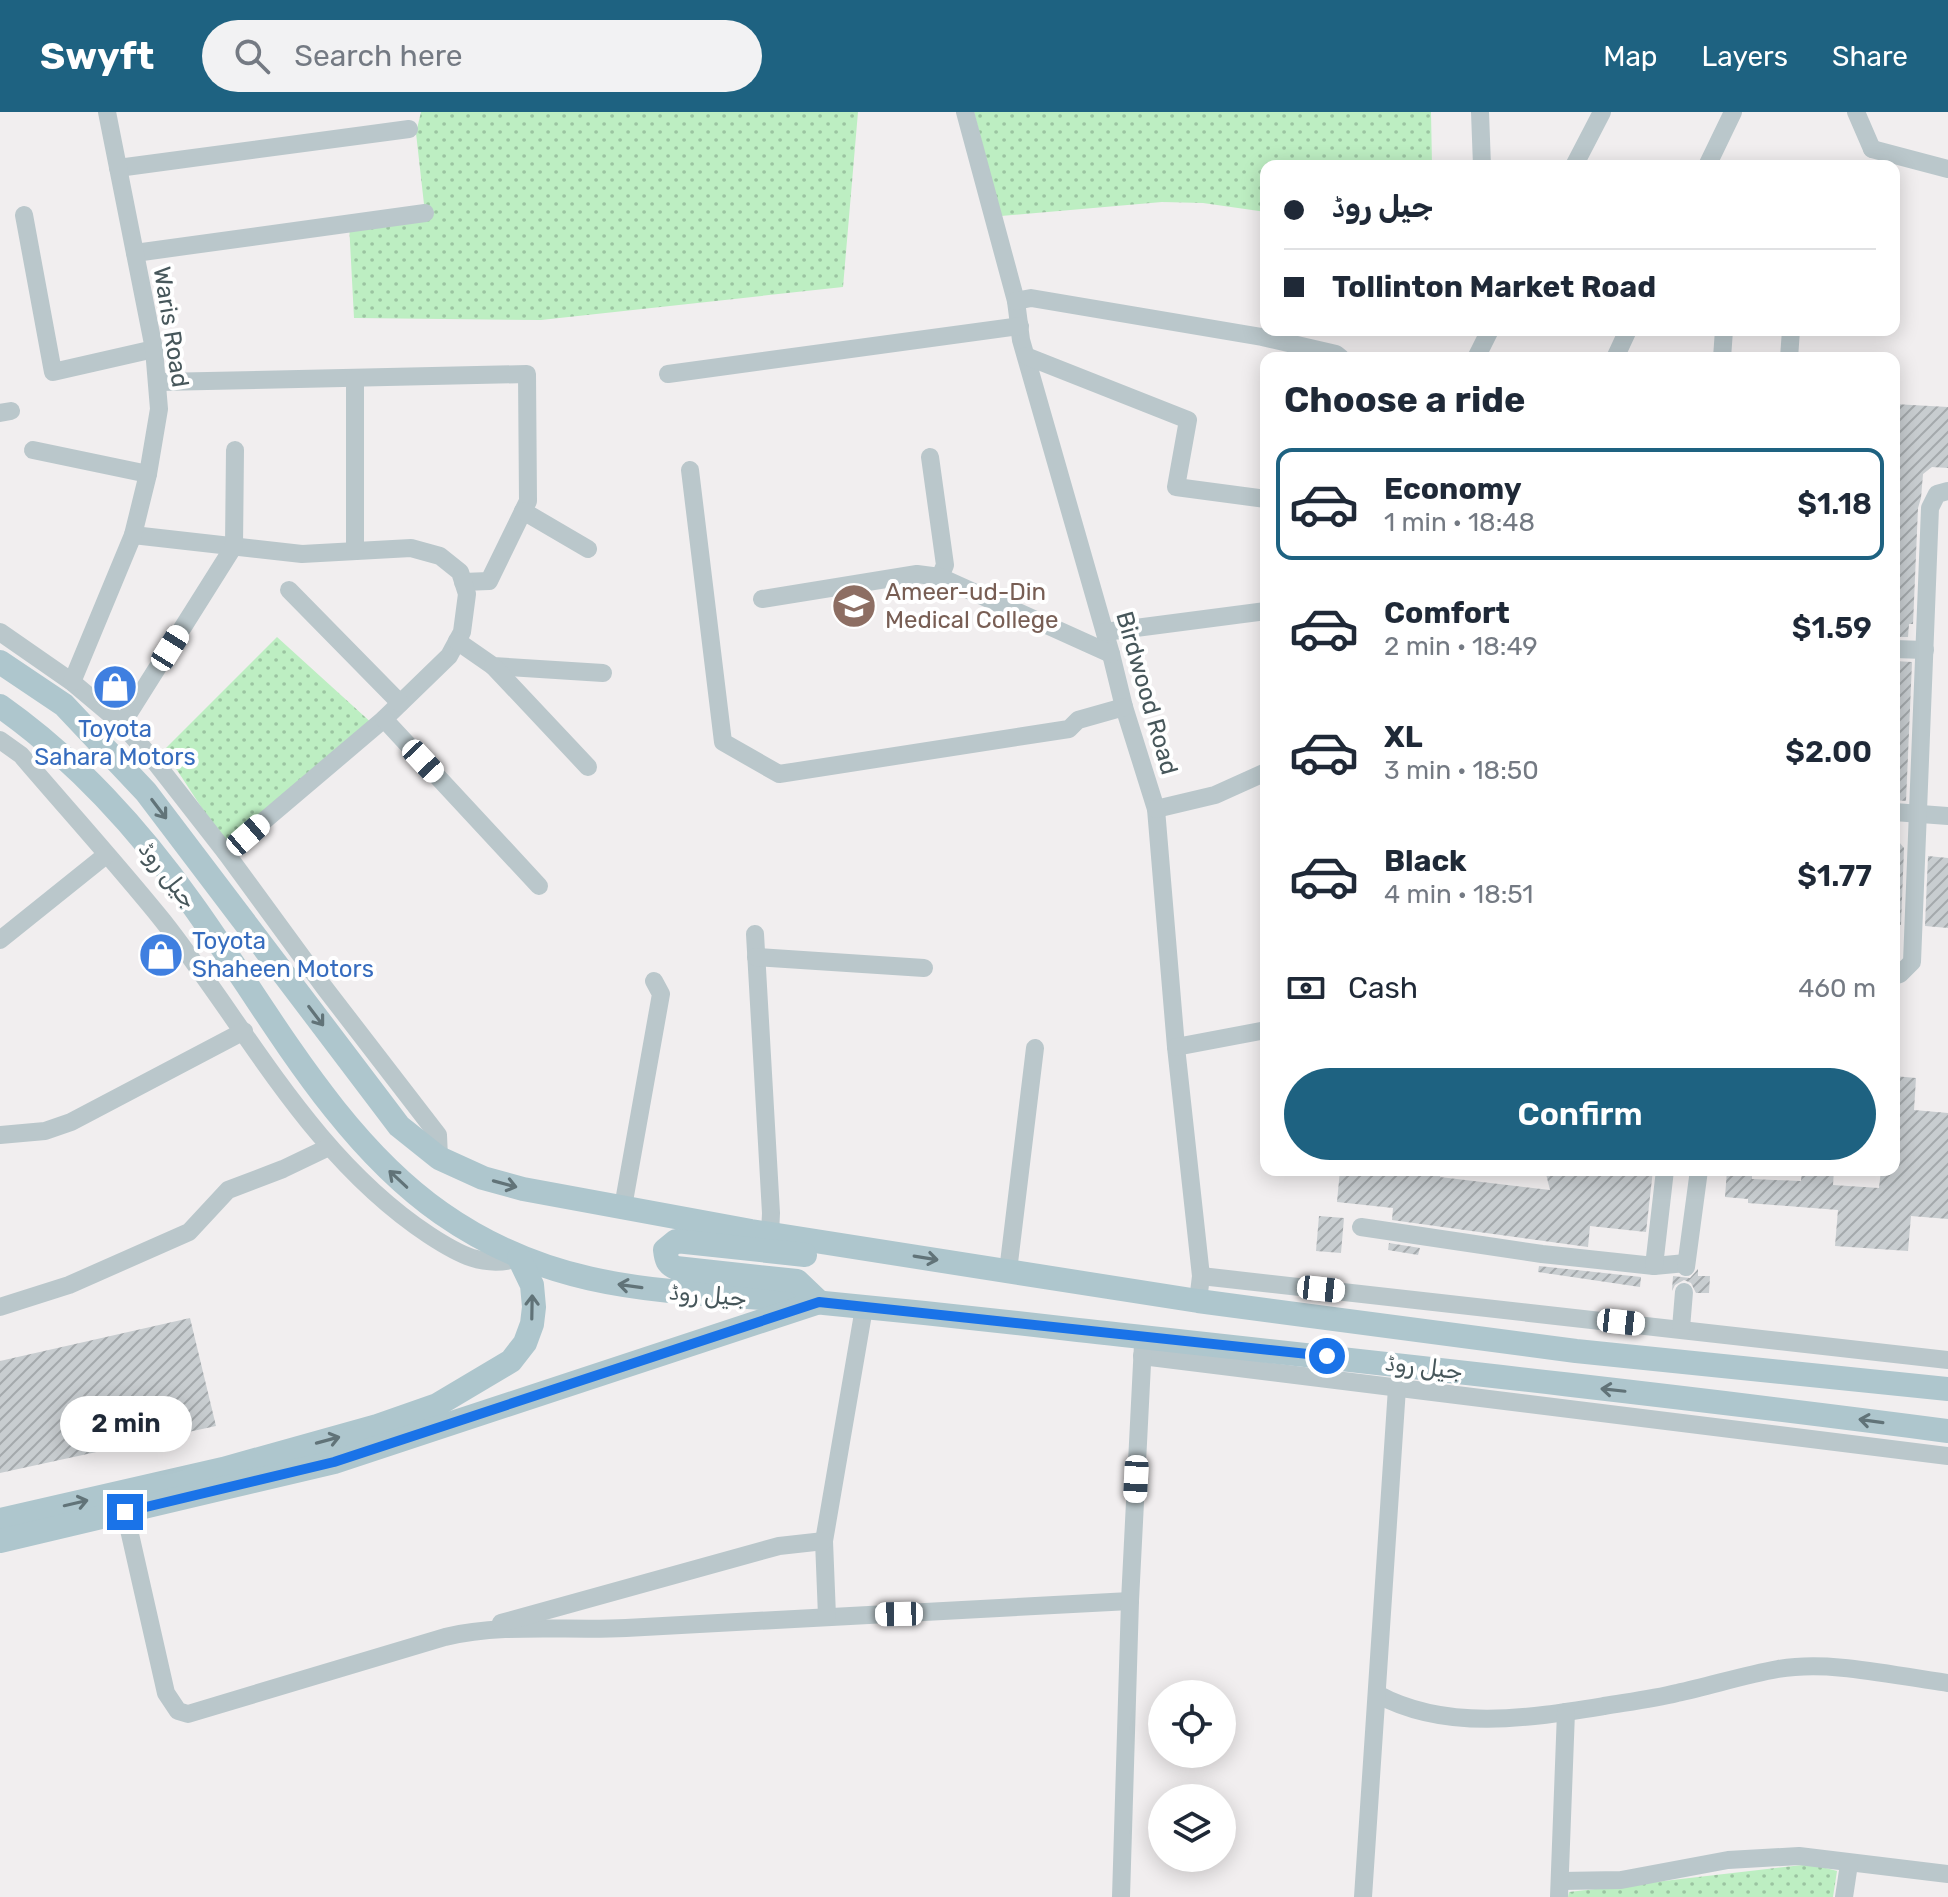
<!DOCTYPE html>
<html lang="en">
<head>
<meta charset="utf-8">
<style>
	:root { --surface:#fff; --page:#f2f2f3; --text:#1f2937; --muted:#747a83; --line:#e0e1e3; --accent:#1e6281 }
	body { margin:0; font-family:Rubik,"Noto Naskh Arabic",sans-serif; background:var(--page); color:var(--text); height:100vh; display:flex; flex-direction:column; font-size:30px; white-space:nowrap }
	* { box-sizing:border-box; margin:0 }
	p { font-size:26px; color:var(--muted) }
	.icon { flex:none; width:44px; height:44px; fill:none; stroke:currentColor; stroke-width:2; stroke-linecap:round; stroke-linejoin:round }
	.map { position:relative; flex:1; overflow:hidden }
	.side { position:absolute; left:1260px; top:240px; width:640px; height:824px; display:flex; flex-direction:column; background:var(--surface); border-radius:16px; box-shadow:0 4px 20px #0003 }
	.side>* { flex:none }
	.top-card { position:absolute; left:1260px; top:48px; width:640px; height:176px; border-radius:16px; box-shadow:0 4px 20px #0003; display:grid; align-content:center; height:176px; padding:0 24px; background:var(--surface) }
	.fabs { position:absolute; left:1148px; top:1568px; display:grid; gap:16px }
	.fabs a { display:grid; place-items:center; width:88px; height:88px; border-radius:50%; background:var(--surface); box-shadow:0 4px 20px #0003; font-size:40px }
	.end { position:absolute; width:36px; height:36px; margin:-18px; border:10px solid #1a73e8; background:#fff; box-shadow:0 0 0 4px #fff }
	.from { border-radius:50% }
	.bubble { position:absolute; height:56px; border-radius:28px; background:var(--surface); box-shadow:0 4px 20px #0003; font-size:26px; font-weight:600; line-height:56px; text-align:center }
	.car { position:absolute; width:24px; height:48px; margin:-24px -12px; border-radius:10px; box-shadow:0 0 6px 2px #0007; background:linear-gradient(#fff 24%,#345 0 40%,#fff 0 76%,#345 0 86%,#fff 0) }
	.top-card b { display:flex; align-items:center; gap:28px; height:76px; font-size:30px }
	.top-card b+b { border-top:2px solid var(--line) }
	.top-card i { width:20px; height:20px; background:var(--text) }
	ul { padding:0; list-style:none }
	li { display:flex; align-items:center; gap:24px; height:112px; margin:0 16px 12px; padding:0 8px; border:4px solid transparent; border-radius:16px }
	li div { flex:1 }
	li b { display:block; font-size:30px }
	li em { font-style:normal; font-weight:600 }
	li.selected { border-color:var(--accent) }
	li>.icon { width:72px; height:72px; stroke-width:1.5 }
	h2 { padding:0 24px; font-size:36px; line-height:96px }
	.pay { display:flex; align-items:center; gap:20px; height:88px; padding:0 24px; font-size:30px }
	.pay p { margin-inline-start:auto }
	.button { display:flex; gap:16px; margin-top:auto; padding:16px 24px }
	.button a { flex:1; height:92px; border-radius:48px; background:var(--accent); color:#fff; font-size:32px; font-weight:600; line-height:92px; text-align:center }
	header { display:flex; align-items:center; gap:48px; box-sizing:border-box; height:112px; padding:0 40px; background:var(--accent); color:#fff }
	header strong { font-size:38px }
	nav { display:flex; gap:44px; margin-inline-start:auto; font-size:28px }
	.search { width:560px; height:72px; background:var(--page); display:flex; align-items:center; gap:20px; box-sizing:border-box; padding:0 28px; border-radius:44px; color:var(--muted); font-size:30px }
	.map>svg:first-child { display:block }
	.green { fill:url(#green-dots) }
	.building { fill:url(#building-hatch) }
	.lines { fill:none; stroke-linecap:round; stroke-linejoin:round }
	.minor { stroke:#bac7cb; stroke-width:18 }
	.major { stroke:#aec6cd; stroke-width:24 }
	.oneway { stroke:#617378 }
	.route { stroke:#1a73e8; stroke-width:10 }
	.labels { text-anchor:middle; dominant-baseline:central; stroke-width:8; stroke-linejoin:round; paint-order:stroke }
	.street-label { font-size:24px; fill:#47575b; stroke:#fff }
	.education-label { font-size:24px; fill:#785e54; stroke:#fff; text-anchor:start }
	.shop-label { font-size:24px; fill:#366cbe; stroke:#fff }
</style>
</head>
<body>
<header>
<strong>Swyft</strong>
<div class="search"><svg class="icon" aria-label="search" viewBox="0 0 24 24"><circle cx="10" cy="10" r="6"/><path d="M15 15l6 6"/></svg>Search here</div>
<nav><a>Map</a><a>Layers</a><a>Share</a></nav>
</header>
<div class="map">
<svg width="1948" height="1785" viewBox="0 0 1948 1785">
	<defs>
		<pattern id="green-dots" width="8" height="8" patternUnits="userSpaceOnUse" patternTransform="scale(2)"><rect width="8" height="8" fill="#bdeec2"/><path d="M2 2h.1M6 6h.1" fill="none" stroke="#9bc4a1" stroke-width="1.8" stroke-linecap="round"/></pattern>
		<pattern id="building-hatch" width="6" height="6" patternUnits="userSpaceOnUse" patternTransform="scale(2)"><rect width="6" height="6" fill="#c8cdd0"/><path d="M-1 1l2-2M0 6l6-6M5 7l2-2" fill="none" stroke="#a4a9ac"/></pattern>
	</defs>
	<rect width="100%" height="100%" fill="#f1eeef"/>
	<g class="green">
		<polygon points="421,0 858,0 843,175 541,208 354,206 349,111 425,101 416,21"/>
		<polygon points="974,0 1431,0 1432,54 1266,54 1266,100 1203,91 1162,90 1001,104"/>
		<polygon points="277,525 375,614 228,736 177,658 159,643"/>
		<polygon points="1811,1752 1837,1759 1833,1785 1568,1785 1569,1780"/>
	</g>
	<g class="building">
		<polygon points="1894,292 1948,295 1948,356 1932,355 1923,362 1921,386 1918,396 1913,512 1909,512 1908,525 1894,525"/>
		<polygon points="1894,549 1912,550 1906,689 1894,688"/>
		<polygon points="1894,724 1904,736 1901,813 1894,812"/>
		<polygon points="1928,744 1948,746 1948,816 1925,814"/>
		<polygon points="1894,964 1916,966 1914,998 1948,1001 1948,1107 1911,1104 1908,1139 1835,1134 1838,1098 1748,1091 1748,1087 1725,1085 1727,1058 1752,1058 1752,1067 1801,1069 1802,1058 1834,1058 1833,1073 1879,1076 1881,1058 1894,1058"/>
		<polygon points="1340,1058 1443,1058 1440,1065 1550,1078 1545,1058 1653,1058 1646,1120 1590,1114 1588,1135 1392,1108 1393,1096 1337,1090"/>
		<polygon points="1319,1104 1344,1106 1341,1141 1316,1139"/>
		<polygon points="1389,1131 1420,1136 1418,1143 1388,1138"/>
		<polygon points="1539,1154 1641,1165 1640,1175 1538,1160"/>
		<polygon points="1698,1157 1698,1164 1710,1164 1709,1181 1696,1181 1691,1171 1684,1168 1675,1173 1672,1179 1673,1164 1690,1166"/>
		<polygon points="190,1206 216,1314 0,1361 0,1249"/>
	</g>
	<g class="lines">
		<g class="minor">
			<polyline points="965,0 1016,189 1021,228 1111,542 1124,595 1156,697 1176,935 1201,1164 1198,1189"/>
			<polyline points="1480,0 1482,54"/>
			<polyline points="1856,0 1872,37"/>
			<polyline points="1872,37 1948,57"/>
			<polyline points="1574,54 1602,0"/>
			<polyline points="1707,54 1733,0"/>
			<polyline points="118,56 409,17"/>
			<polyline points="24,103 53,260 154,237"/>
			<polyline points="135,141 425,101"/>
			<polyline points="1016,189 1031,186 1262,225 1336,242 1341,246"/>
			<polyline points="1026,244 1188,308 1176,375 1266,387"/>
			<polyline points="1476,246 1490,218"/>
			<polyline points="1615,246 1628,218"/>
			<polyline points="1722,246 1724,218"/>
			<polyline points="1789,246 1791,218"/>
			<polyline points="668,262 1020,214"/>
			<polyline points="159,270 527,262 528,389 489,469 463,470"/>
			<polyline points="0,301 11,299"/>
			<polyline points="33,338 148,362"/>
			<polyline points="930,345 945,453 940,465"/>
			<polyline points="690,358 723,630 779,662 1069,617 1078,608 1124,595"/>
			<polyline points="523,399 588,437"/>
			<polyline points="133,423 302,442 411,436 440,444 460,460 467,482 462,520 449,544 384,607 226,741"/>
			<polyline points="355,439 355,266"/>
			<polyline points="289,478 400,591"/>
			<polyline points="762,487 917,462 940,465 1111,542"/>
			<polyline points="0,520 72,570 122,612 155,650 226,741 324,875 438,1023 439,1046"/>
			<polyline points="1105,520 1266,499"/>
			<polyline points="457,529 493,554 603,561"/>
			<polyline points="1894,537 1925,538"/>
			<polyline points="493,554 588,655"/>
			<polyline points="72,570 133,423 148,362 159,297 154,237 107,0"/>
			<polyline points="384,607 539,774"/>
			<polyline points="122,612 234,434 235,338"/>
			<path d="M0 628 21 643C68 698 117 752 163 809 248 917 311 1045 429 1123 458 1142 484 1157 519 1146"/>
			<polyline points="1156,697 1215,683 1266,660"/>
			<polyline points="1894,700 1948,704"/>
			<polyline points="755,822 771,1101 770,1122"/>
			<polyline points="0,828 106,743"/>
			<polyline points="756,845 924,856"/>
			<polyline points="1894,864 1900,862 1912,850 1930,396 1937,382 1948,379"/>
			<polyline points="1176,935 1266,918"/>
			<polyline points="0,1023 45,1019 71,1010 244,919"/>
			<polyline points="623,1095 661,882 654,869"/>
			<polyline points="1361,1115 1542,1142 1654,1154 1686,1151"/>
			<polyline points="1654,1154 1665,1058"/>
			<polyline points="1686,1155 1699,1058"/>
			<polyline points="1008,1159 1035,936"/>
			<polyline points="1201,1164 1948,1248"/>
			<polyline points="0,1195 69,1173 189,1120 228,1078 283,1057 329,1035"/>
			<polyline points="1681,1216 1684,1180"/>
			<polyline points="1142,1244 1948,1344"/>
			<path d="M125 1400 166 1581 178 1599 188 1602 445 1525C504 1511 566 1519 626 1516 794 1506 962 1499 1130 1489"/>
			<polyline points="827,1504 824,1429 864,1196"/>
			<polyline points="501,1511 779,1434 824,1429"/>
			<path d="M1377 1582C1446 1620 1530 1606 1604 1594 1628 1590 1653 1587 1677 1581 1710 1574 1744 1563 1778 1557 1832 1548 1894 1564 1948 1571"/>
			<polyline points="1561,1769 1621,1768 1728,1748 1799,1744 1948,1762"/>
			<polyline points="1121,1785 1130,1489 1143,1232"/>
			<polyline points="1363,1785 1397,1276"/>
			<polyline points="1559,1785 1566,1600"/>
			<polyline points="1844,1785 1849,1752"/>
		</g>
		<g class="major">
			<polyline points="0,550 64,593 146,680 399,1014 439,1046 483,1066 523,1077 751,1119 1198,1189 1576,1239 1948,1277"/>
			<path d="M0 594C74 646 140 718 192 792 267 896 334 1026 441 1101 565 1188 682 1177 824 1191 908 1199 993 1208 1078 1218 1368 1250 1658 1281 1948 1319"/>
			<polyline points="0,1408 223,1357 377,1314 437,1293 511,1249 525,1231 532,1212 534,1195 532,1173 519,1146"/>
			<path d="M0 1429 334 1350 819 1190 797 1169 676 1156C667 1152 666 1147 665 1138L676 1129 805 1143"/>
		</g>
	</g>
	<defs><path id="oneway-shaft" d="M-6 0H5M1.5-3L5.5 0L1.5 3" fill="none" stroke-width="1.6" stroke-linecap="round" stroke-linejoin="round" transform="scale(2)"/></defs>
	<g class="oneway">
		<use href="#oneway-shaft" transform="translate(159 697) rotate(53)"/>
		<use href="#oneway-shaft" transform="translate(316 904) rotate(53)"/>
		<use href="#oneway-shaft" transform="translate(398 1067) rotate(-137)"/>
		<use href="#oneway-shaft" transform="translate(505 1072) rotate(15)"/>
		<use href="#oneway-shaft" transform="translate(926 1146) rotate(9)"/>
		<use href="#oneway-shaft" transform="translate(630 1174) rotate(-172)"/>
		<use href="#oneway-shaft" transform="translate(532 1195) rotate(-89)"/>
		<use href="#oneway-shaft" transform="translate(1613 1278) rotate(-174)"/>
		<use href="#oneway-shaft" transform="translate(1871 1309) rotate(-172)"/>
		<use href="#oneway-shaft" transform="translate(328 1328) rotate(-15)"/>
		<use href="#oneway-shaft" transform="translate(76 1391) rotate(-13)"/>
	</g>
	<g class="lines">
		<polyline class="route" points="125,1400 334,1350 819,1190 1327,1244"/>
	</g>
	<defs>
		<g id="university-disc" transform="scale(2.3)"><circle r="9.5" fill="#8d6e63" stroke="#fff"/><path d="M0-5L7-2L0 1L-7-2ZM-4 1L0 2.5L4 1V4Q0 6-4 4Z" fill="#fff"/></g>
		<g id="shop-disc" transform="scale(2.3)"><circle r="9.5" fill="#3f7fe0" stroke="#fff"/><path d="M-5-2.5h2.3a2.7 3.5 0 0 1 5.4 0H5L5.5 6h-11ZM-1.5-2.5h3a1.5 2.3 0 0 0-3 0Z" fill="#fff"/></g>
	</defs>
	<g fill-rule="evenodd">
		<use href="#university-disc" x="854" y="494"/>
		<use href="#shop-disc" x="115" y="575"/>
		<use href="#shop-disc" x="161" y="843"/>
	</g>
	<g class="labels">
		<g class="street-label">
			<text transform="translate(171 215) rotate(81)">Waris Road</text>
			<text transform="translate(1147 581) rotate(74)">Birdwood Road</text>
			<text transform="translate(168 763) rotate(52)">جیل روڈ</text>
			<text transform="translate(708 1183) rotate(5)">جیل روڈ</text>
			<text transform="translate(1424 1255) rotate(7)">جیل روڈ</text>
		</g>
		<g class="education-label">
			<text x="885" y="480">Ameer-ud-Din<tspan x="885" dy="28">Medical College</tspan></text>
		</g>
		<g class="shop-label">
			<text x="115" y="617">Toyota<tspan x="115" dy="28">Sahara Motors</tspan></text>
			<text x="192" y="829" text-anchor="start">Toyota<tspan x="192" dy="28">Shaheen Motors</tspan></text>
		</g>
	</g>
</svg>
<div class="fabs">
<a><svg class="icon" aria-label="locate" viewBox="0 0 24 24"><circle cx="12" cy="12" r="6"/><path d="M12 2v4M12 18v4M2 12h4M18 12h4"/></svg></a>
<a><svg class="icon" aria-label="layers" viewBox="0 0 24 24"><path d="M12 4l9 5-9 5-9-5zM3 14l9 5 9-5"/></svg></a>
</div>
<i class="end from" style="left:1327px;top:1244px"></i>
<i class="end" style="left:125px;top:1400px"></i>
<div class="bubble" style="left:60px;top:1284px;width:132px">2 min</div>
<i class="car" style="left:170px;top:536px;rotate:32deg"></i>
<i class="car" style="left:423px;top:649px;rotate:137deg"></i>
<i class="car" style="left:248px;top:723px;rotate:49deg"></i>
<i class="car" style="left:1321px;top:1177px;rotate:96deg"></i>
<i class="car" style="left:1621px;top:1210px;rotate:96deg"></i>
<i class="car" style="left:1136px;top:1367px;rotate:183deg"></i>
<i class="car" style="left:899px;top:1502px;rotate:269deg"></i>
<div class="top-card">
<b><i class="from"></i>جیل روڈ</b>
<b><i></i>Tollinton Market Road</b>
</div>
<section class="side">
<h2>Choose a ride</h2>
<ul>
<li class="selected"><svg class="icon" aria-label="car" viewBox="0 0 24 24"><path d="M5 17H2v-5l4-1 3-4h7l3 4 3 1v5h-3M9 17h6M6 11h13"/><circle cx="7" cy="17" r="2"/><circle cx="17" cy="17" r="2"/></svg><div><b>Economy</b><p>1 min · 18:48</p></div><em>$1.18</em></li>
<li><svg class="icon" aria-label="car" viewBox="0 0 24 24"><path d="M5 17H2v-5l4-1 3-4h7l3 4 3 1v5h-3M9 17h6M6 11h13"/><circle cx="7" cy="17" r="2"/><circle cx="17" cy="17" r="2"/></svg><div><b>Comfort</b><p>2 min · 18:49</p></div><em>$1.59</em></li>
<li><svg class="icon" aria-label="car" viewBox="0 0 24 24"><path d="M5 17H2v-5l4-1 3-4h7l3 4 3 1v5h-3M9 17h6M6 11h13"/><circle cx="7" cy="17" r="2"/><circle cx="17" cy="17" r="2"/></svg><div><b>XL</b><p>3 min · 18:50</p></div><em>$2.00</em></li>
<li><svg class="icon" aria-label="car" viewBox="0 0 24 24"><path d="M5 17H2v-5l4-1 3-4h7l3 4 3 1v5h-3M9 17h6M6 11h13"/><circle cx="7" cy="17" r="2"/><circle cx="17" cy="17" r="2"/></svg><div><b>Black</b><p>4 min · 18:51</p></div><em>$1.77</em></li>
</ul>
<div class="pay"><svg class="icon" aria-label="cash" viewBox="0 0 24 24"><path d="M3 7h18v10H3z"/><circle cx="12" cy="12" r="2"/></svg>Cash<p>460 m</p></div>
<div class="button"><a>Confirm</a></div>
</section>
</div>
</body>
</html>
